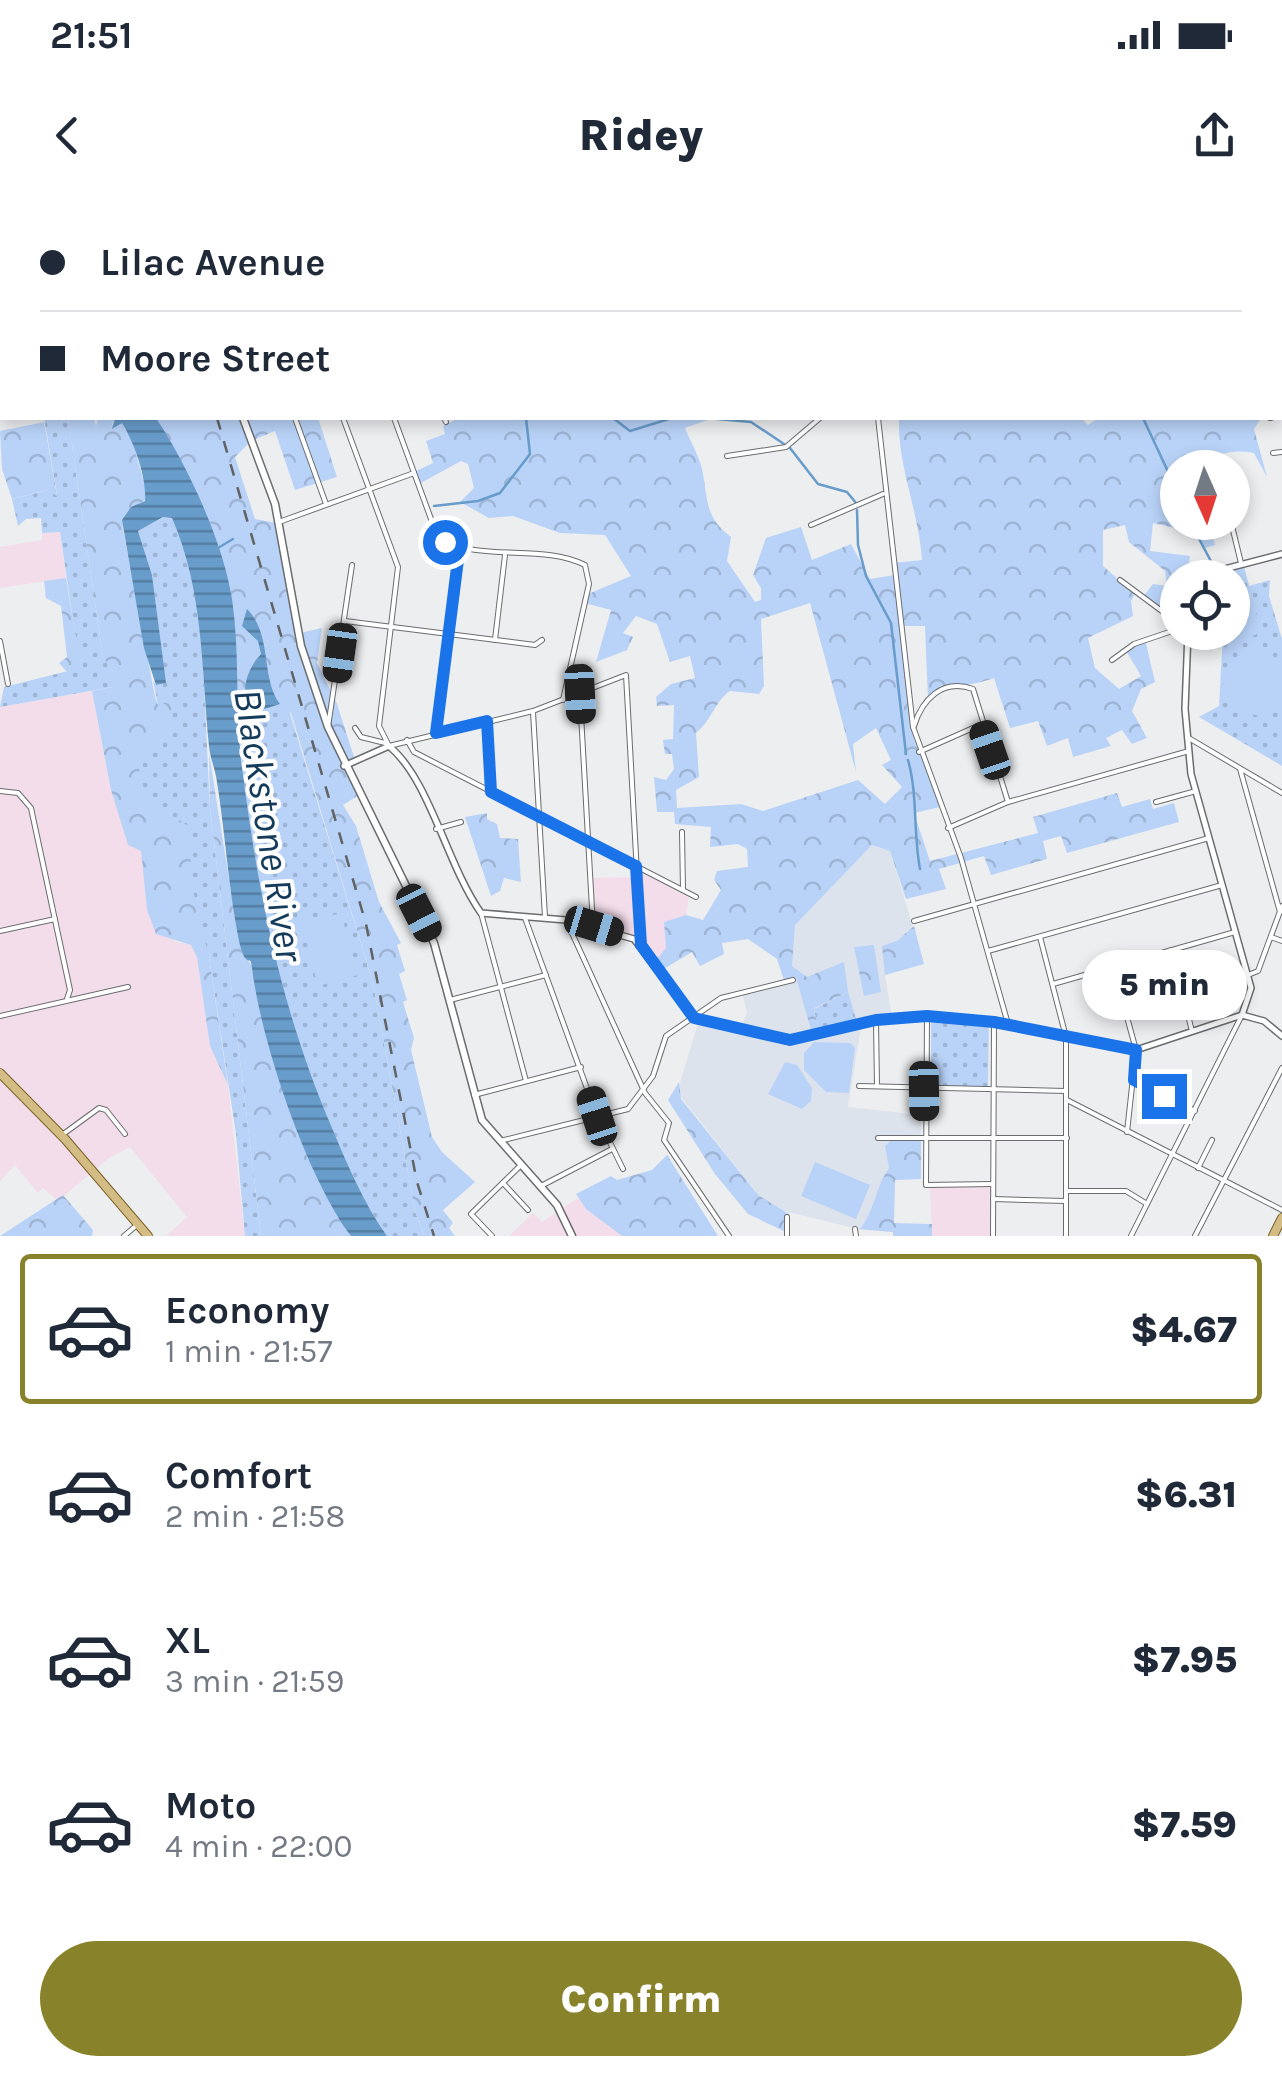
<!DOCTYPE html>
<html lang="en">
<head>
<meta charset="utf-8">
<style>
	:root { --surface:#fff; --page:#f2f2f3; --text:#1f2937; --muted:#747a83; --line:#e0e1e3; --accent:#88832b }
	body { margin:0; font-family:Karla,sans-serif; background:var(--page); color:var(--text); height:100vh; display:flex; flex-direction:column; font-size:38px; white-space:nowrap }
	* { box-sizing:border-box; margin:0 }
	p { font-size:32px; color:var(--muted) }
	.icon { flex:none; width:55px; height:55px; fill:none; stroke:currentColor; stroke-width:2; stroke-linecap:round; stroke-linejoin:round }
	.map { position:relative; height:1036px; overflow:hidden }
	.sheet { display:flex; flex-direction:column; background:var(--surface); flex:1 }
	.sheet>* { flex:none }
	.hud { position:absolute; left:0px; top:0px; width:1282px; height:220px; box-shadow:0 5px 15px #0003; display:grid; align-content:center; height:220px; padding:0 40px; background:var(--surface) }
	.needle { width:65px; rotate:177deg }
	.tools { position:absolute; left:1160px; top:250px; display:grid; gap:20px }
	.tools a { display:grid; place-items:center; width:90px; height:90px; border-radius:50%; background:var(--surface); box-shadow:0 5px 15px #0003; font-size:50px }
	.end { position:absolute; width:45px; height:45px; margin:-22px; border:12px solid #1a73e8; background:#fff; box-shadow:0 0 0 5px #fff }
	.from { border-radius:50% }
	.bubble { position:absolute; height:70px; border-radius:35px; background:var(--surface); box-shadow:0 5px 15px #0003; font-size:32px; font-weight:800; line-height:70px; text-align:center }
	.car { position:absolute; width:30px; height:60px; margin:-30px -15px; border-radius:12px; box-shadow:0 0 8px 2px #0007; background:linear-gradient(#222 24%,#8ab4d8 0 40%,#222 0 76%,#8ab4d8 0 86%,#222 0) }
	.hud b { display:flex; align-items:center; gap:35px; height:95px; font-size:38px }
	.hud b+b { border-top:2px solid var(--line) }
	.hud i { width:25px; height:25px; background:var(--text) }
	ul { padding:18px 0 0; list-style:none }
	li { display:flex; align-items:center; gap:30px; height:150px; margin:0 20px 15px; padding:0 20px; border:5px solid transparent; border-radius:10px }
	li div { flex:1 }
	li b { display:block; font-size:38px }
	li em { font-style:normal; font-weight:800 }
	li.active { border-color:var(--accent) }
	li>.icon { width:90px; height:90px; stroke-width:1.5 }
	.action { display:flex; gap:20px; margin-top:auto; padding:20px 40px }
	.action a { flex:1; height:115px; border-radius:60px; background:var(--accent); color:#fff; font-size:40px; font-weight:800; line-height:115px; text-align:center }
	.status { display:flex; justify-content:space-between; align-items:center; height:70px; padding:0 50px; background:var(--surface); direction:ltr }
	.status svg { height:28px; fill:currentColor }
	header { display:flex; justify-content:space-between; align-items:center; height:130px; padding:0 40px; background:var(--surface); font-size:45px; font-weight:800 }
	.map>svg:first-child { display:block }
	.commercial { fill:#f3ddeb }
	.built { fill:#dde3ec }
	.green { fill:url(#green-dots) }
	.forest { fill:url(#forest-crowns); fill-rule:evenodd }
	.pitch { fill:#b9d3f8 }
	.water { fill:url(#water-rules) }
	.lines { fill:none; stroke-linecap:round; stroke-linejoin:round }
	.stream { stroke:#689cca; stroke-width:2.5 }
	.canal { stroke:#689cca; stroke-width:5 }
	.minor-casing { stroke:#6a6c6d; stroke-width:6 }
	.tertiary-casing { stroke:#6a6c6d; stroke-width:8 }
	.secondary-casing { stroke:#6a6c6d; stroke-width:9 }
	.primary-casing { stroke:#7d6227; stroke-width:10 }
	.minor { stroke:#fff; stroke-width:4 }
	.tertiary { stroke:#fff; stroke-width:5 }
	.secondary { stroke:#fff; stroke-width:6 }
	.primary { stroke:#d4bc85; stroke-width:8 }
	.rail { stroke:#616263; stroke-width:2.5; stroke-dasharray:12 12; stroke-linecap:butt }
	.route { stroke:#1a73e8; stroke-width:12 }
	.labels { text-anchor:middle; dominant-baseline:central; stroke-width:8; stroke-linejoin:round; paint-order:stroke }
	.water-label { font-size:40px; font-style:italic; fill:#143b5a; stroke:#fff }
</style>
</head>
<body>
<div class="status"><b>21:51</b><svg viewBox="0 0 49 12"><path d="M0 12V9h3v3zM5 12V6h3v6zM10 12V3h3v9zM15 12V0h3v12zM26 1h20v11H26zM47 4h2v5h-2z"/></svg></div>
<header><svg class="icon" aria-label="back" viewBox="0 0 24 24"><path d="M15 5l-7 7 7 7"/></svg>Ridey<svg class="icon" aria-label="share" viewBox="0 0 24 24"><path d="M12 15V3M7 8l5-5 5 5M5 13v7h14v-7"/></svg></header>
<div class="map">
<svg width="1282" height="1036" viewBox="0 0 1282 1036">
	<defs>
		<pattern id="green-dots" width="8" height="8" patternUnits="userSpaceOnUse" patternTransform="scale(2.5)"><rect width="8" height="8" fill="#b9d3f8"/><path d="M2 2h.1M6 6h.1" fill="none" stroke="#9eb4d4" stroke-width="1.8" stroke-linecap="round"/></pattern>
		<pattern id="forest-crowns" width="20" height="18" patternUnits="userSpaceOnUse" patternTransform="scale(2.5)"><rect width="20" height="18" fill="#b9d3f8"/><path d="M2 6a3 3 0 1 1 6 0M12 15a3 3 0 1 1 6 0" fill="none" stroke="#9eb4d4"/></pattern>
		<pattern id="water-rules" width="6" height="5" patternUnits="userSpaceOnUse" patternTransform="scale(2.5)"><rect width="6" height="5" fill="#689cca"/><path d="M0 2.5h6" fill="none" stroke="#547ea3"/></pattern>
	</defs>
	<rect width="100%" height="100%" fill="#edeef0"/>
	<g class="commercial">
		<polygon points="60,332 66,378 0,388 0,347 42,340 42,333"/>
		<polygon points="92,491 111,590 141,651 147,710 174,741 191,745 197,757 210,846 228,885 245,1036 166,1036 187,1017 130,947 109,958 58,1001 43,988 38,993 15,965 0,981 0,507"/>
		<polygon points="634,667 689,698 686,715 673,722 666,748 656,760 638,739 592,725 591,678 634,677"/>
		<polygon points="930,985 992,985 992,1036 932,1036"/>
		<polygon points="578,998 622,1036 509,1036 533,1013 542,1022"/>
	</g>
	<polygon class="built" points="872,645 890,651 924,764 885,775 892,817 862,821 848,907 921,915 921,979 895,980 893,1032 862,1030 780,1010 758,995 677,892 698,824 739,834 747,812 742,792 796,777 827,801 791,766 795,724"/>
	<g class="green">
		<polygon points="44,218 68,218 103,457 113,471 113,487 0,507 4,487 80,468 60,332 42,333 41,318 26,319 18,326 12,299 48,290 57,295"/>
		<path d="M199 218 373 783 415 1011 424 1036H387C294 901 248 684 239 521L246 513Z"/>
		<polygon points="163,317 172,318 192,368 200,404 210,608 261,1036 245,1036 236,934 209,757 162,725 137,589 129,484 167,538 167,507 158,505 153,480 156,485 165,483 152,375 138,331"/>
		<polygon points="1244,366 1249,386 1270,380 1269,396 1282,439 1282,566 1199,517 1219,506 1223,433 1232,432 1232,378 1216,377 1215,373"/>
		<polygon points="848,792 857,822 818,829 814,809"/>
		<polygon points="931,821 989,827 988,888 931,887"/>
	</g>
	<g class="forest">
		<polygon points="468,0 1129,0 1133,2 466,2"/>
		<path d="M68 218H94L96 226 98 218H115L112 225 122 223 132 239 146 290 147 298C136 308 121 310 123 329L155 497 158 505 170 503C181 546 156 537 140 566 132 603 164 608 188 626L193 691 209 757 228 885 210 846 197 757 191 745 156 734 147 710 141 651 128 645 111 590 92 491 113 487V471L103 457Z"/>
		<polygon points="156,218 318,218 337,277 295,290 275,231 251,241 235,257 255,319 277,323 295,434 322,428 317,463 337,504 355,560 345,565 359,595 343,605 356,626 379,702 401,743 397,745 405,771 399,774 407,800 403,802 414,838 411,850 432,937 442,952 475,982 443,1010 453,1023 449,1028 455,1036 424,1036 415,1011 373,783 291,513 271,511 280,504 272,493 259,424 246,433 258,441 261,453 245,482 252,513 239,521 232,397 206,315"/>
		<path d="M459 218H713L685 228C691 243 701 259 703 274 708 303 706 318 731 337L727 361 755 402 761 400V388L753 375 766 338 801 327 812 360 851 344 870 379 894 375 893 363 922 360C919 312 897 265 899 218H1081L1088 225 1099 218H1261L1254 229 1267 277 1254 253C1234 249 1215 253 1199 267L1178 268V322L1210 323 1215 345 1205 348 1197 333 1153 323 1150 351 1190 356 1187 377 1178 378 1177 422 1143 397 1153 384 1167 386 1165 371 1129 342 1125 325 1103 330V366L1135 394 1131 401 1133 416 1088 438 1095 468 1119 489 1141 476 1125 449 1145 439 1155 482 1141 489 1132 511 1147 538 1132 544 1122 530 1106 538 1111 546 1073 557 1068 538 1047 546 1038 521 1010 528 994 478C971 487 947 484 928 500L925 426H899L914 539 940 607 914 613 930 661 1038 633 1033 617 1117 593 1122 607 1150 599 1153 609 1174 603 1179 622 1067 653 1061 636 1043 641 1047 659 991 675 984 656 939 669 946 689 906 699 890 651 872 645 795 725 792 766 807 777 844 762 848 792 814 808 818 829 811 830 796 777 784 780 777 759 748 739 722 743 724 754 700 766 692 752 662 770 656 760 666 748 664 722 686 715 703 720 721 690 714 680 717 671 748 667 747 649 738 644 710 647 711 627 675 624 674 612H657L654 577 666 580 674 569 672 554H665L663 540 673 539 674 505 657 506 656 497 671 484 695 478 690 456 670 462 657 424 636 416 623 433 633 437 627 450 596 462 611 410 585 403 588 394 631 376 605 335 560 333 513 316 489 318 460 302 474 288 468 264 461 261 419 284 414 272 433 263 426 241 445 234 443 226ZM810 403 856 572 853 544 876 528 891 560 882 565 902 587 885 604 858 580 763 611 741 604 677 608 676 590 699 577 696 533C712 520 715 501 730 491L759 494 764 486 761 419Z"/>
		<polygon points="44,222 57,296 47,290 12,299 2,269 0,231"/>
		<polygon points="66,378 81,468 67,472 59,463 67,457 61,406 46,398 44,381"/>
		<polygon points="209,553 235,717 244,755 252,766 268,843 301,939 351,1036 261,1036 210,608"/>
		<polygon points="487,613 487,619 497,624 500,638 518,639 521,682 504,678 500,691 491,696 465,617"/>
		<polygon points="914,726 924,764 885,775 882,746 897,741"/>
		<polygon points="874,745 881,792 864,796 854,747"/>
		<polygon points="679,882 681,899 758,995 789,1014 788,1033 748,1014 715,974 668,900"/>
		<path d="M890 941H921V979L895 980 894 1023 932 1024V1036H893V1032L860 1029C875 1010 875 988 889 968L885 946Z"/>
		<polygon points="667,955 718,1036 622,1036 586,1009 576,994 611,976 617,980 652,970"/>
		<polygon points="63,995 93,1030 92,1036 0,1036"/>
	</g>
	<g class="pitch">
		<polygon points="1249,398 1264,430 1232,447 1227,433 1232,432 1233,412"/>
		<polygon points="1255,448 1263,448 1282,475 1282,505 1265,516 1239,513 1221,487"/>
		<polygon points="341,713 358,775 318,786 302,723"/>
		<polygon points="814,842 851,843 855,848 849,893 826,892 804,870 804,853"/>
		<polygon points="785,862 797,865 812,888 811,901 802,909 768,894"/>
		<polygon points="815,962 870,985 856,1019 801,996"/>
	</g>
	<g class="water">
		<path d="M115 218H156C188 266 223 342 232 399 240 452 235 506 241 559 257 689 280 807 332 928 348 966 363 1002 387 1036H351C306 976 261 841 252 768 250 754 250 766 244 756 239 747 237 729 235 719 227 671 224 623 216 576 214 566 210 557 209 546 201 466 204 392 172 318L163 317 138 331 152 375 166 483 156 485 144 448 122 320 131 307 145 301C147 278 134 242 122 223L112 229Z"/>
		<path d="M247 409C273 435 260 477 280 504L252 513C239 492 246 471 261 454L258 441 242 426Z"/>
	</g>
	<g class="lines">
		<g class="stream">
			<polyline points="813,2 815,0"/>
			<polyline points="588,218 611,218"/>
			<polyline points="613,218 630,231 672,218"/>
			<polyline points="707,218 751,222 784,244"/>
			<polyline points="1143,218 1178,293"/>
			<polyline points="790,248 818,284 847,292 856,303"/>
			<polyline points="434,306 478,301 500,293 530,254 526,218"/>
			<polyline points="857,310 858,345 866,376 891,423 906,554"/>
			<polyline points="1190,322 1213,365"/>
			<polyline points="218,348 233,339"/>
			<path d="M908 560C918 595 913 633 920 669"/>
		</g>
		<polyline class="canal" points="76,0 77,2"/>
		<g class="minor-casing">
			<g id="minor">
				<polyline points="264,0 265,2"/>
				<polyline points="1234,0 1235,2"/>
				<polyline points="315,2 320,0"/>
				<polyline points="379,2 380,0"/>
				<polyline points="1280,140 1282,146"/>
				<polyline points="1280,215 1282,214"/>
				<polyline points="295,218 326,304"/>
				<polyline points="343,218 398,367 379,526 389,546 533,511 626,475 641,745"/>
				<path d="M394 218 438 338C481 363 542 343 585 365L589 384 563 500"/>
				<polyline points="444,218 446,222"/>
				<polyline points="878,218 913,527 961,658 1008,824"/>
				<polyline points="1270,218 1271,218"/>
				<polyline points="1273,253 1282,252"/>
				<polyline points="727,256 786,247 820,218"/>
				<polyline points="1232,277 1239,277 1243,284 1232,289"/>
				<polyline points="279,322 414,273"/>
				<polyline points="1231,322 1241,363"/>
				<polyline points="811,325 883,294"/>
				<polyline points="1120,380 1178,423"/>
				<polyline points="345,421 535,445 542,440"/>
				<polyline points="495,440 505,355"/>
				<polyline points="0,441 8,484"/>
				<polyline points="1112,460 1134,444 1178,429"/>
				<polyline points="580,497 593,726"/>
				<polyline points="533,512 545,717"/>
				<polyline points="487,521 491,591"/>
				<path d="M914 526C922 500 942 478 973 489L1008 602"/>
				<polyline points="328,527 352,365"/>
				<polyline points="355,528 361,537 385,543"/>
				<polyline points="436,533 460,344"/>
				<polyline points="1187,537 1282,593"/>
				<polyline points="407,540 414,552 696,697"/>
				<polyline points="919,552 982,524"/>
				<polyline points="1240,569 1280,712"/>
				<polyline points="0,591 18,593 31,608 70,790 67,799"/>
				<polyline points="1156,602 1196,591"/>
				<polyline points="948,628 1008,602 1189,551"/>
				<polyline points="436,629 461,622"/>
				<polyline points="682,632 683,690"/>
				<polyline points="481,713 526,881"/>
				<polyline points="525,718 597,916 623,969"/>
				<polyline points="566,720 645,893 669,923 664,940 729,1036"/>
				<polyline points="914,721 1209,638"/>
				<polyline points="0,731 55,719"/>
				<polyline points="1040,737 1066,837 1066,1036"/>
				<polyline points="1271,737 1282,741"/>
				<polyline points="1171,750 1192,831"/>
				<polyline points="988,751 1222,685"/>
				<polyline points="1113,766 1136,850 1127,932"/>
				<polyline points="1248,775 1258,771 1282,706"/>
				<polyline points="1053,784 1235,732"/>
				<polyline points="450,800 546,775"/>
				<polyline points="927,815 926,985 993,984"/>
				<polyline points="0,816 128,787"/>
				<polyline points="876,821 877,886"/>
				<polyline points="1134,880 1195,911"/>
				<polyline points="859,886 1066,891"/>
				<polyline points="474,895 581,867"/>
				<polyline points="1067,900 1282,1010"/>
				<polyline points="62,935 99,908 106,910 125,934"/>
				<polyline points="878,938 1067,938"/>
				<polyline points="500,941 628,909 653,876 666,836 721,798 793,780"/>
				<polyline points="1198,968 1212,940"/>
				<polyline points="503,983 528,1010"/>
				<polyline points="541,986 612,949"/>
				<polyline points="1066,991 1126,991 1147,1004"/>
				<polyline points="993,999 1066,1001"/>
				<polyline points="855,1029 856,1036"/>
				<polyline points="124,1036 138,1024"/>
				<polyline points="492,1036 471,1014 521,965"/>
				<polyline points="787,1036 787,1017"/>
				<polyline points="993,1036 994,822"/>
				<polyline points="1131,1036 1242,815"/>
				<polyline points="1195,1036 1282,868"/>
			</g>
		</g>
		<g class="tertiary-casing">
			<g id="tertiary">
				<polyline points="1190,378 1282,354"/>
				<polyline points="1188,432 1185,509 1191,574 1251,788 1242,815"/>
				<path d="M344 566 389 546C430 580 446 663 481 713L566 720 634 739 694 817 790 841 866 822 927 815 994 822 1136 850 1242 815 1264 821 1282 836"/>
			</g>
		</g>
		<g class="secondary-casing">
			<g id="secondary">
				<polyline points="164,0 165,2"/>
				<polyline points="243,218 275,304 301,446 328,527 434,743 482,920 557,1005 572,1036"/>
			</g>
		</g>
		<g class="primary-casing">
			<g id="primary">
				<polyline points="0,873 65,939 148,1036"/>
				<polyline points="1273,1036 1282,1018"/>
			</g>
		</g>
		<use href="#minor" class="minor"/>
		<use href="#tertiary" class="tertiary"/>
		<use href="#secondary" class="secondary"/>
		<use href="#primary" class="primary"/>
		<g class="rail">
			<polyline points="145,0 146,2"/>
			<polyline points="217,218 366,724 417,982 434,1036"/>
		</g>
	</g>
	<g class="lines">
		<polyline class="route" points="445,342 460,344 436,533 487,521 491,592 636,666 641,745 694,818 790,840 876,820 927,816 994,822 1136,850 1134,880 1164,896"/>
	</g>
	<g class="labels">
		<g class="water-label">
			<text transform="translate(269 625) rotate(81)">Blackstone River</text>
		</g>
	</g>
</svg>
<div class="tools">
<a><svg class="needle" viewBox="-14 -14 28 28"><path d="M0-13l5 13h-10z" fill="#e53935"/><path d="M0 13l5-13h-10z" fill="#747a83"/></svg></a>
<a><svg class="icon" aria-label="locate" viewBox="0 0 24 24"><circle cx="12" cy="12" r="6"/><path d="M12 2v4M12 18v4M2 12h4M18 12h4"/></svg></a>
</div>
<i class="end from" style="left:445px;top:342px"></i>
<i class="end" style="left:1164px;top:896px"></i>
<div class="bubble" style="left:1082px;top:750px;width:165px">5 min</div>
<i class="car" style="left:340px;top:453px;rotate:188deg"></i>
<i class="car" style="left:580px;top:494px;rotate:177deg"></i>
<i class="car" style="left:990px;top:550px;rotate:341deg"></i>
<i class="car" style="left:419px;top:713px;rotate:153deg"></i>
<i class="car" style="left:594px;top:726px;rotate:107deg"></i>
<i class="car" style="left:924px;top:891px;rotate:179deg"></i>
<i class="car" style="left:597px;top:916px;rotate:342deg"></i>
<div class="hud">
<b><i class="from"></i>Lilac Avenue</b>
<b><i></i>Moore Street</b>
</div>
</div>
<section class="sheet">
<ul>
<li class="active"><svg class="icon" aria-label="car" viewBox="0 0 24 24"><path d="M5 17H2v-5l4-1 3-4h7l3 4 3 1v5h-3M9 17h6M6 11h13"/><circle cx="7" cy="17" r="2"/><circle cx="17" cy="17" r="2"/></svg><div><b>Economy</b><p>1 min · 21:57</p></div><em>$4.67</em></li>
<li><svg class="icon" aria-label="car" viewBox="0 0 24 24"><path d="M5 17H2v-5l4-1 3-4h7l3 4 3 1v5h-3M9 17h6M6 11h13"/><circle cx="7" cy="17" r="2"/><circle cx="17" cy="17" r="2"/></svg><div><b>Comfort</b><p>2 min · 21:58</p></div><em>$6.31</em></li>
<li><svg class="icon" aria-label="car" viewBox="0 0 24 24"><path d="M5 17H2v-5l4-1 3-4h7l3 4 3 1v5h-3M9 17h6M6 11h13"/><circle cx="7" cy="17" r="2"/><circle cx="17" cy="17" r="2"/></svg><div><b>XL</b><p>3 min · 21:59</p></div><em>$7.95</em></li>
<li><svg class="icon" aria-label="car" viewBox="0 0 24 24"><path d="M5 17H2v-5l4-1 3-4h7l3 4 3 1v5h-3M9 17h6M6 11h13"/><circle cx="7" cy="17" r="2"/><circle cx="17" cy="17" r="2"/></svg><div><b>Moto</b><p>4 min · 22:00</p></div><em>$7.59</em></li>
</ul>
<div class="action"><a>Confirm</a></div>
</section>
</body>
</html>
